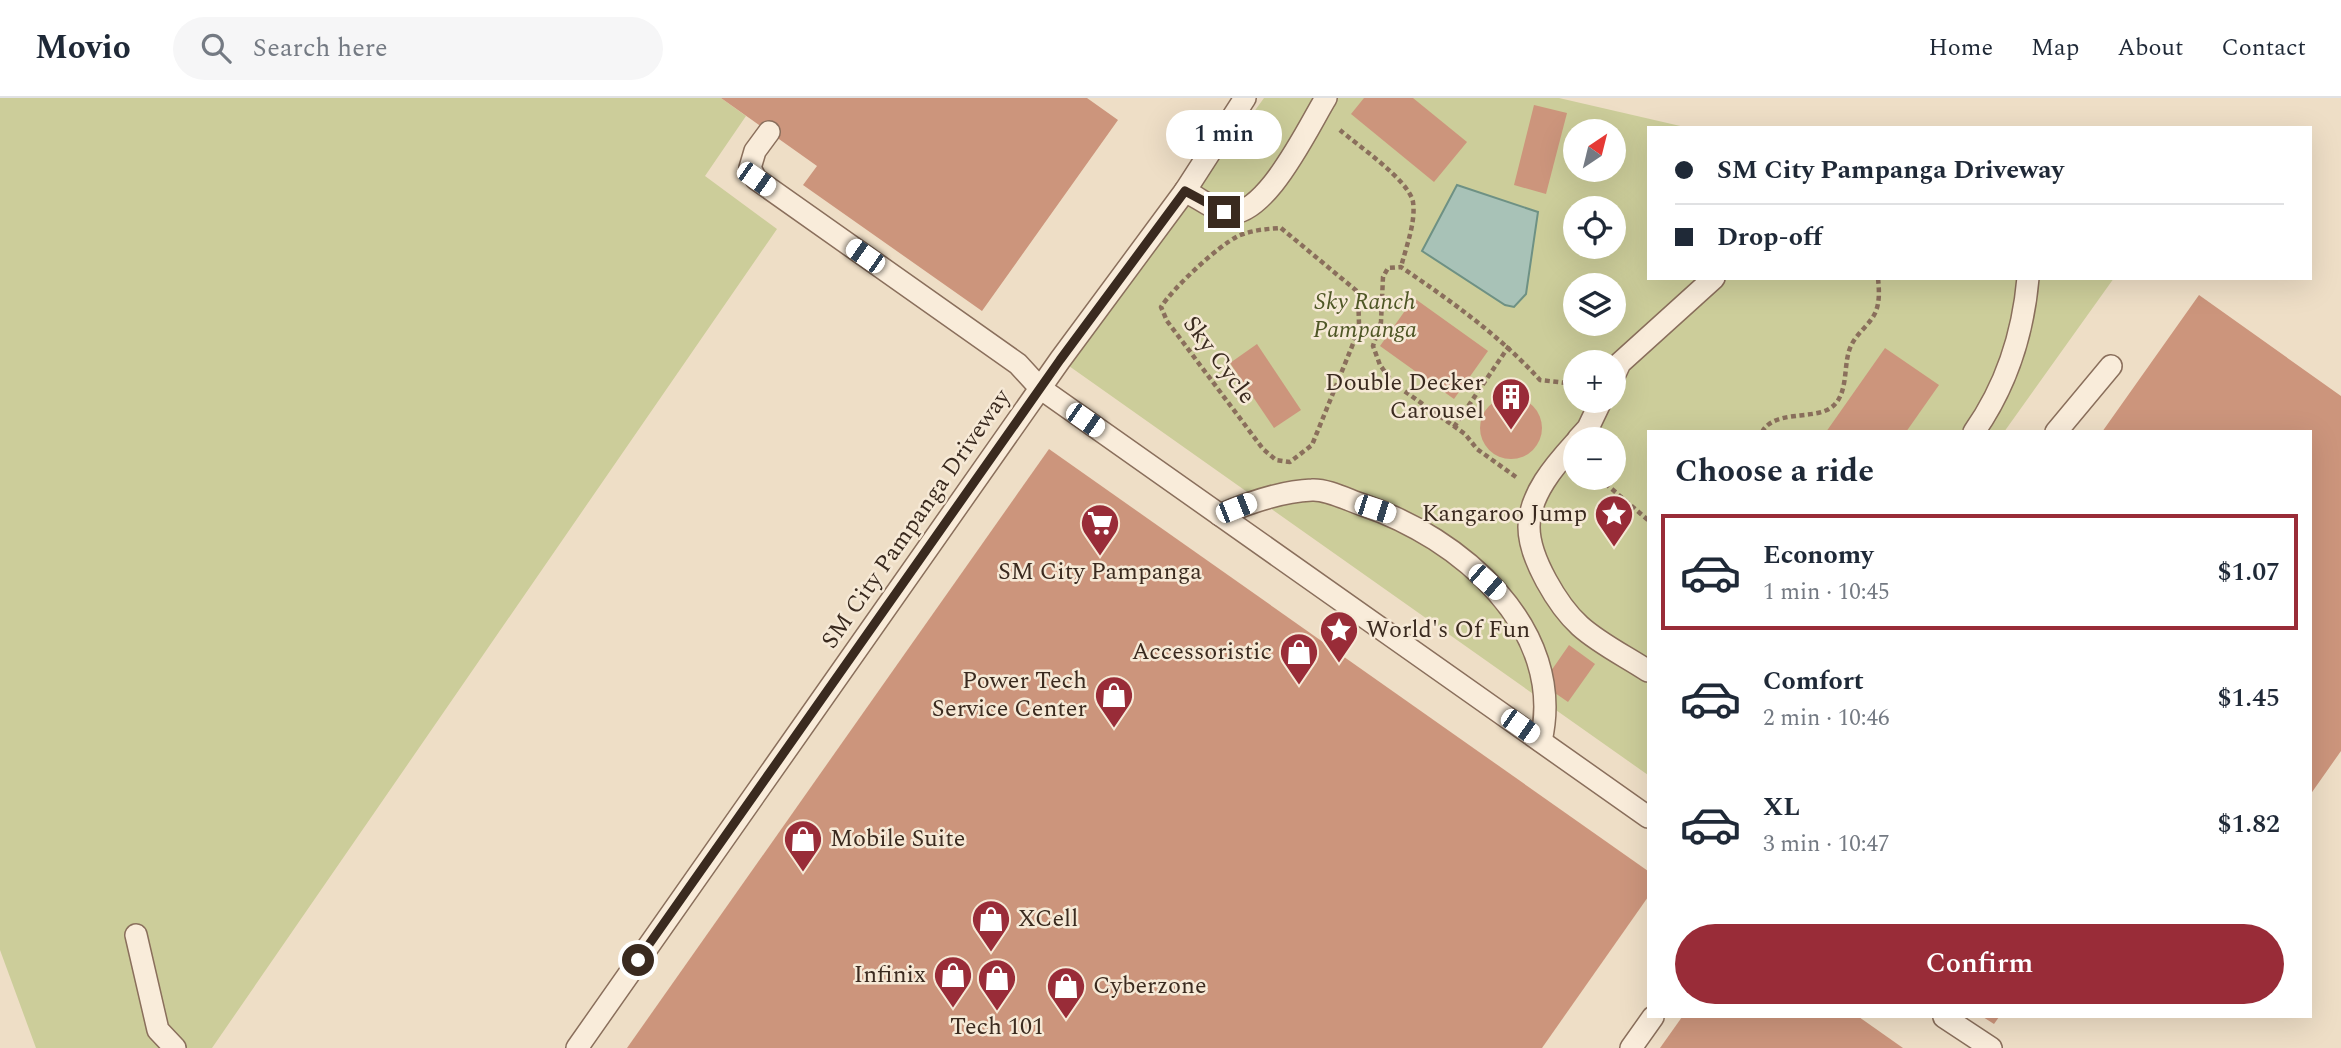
<!DOCTYPE html>
<html lang="en">
<head>
<meta charset="utf-8">
<style>
	:root { --surface:#fff; --page:#f6f6f7; --text:#1f2937; --muted:#747a83; --line:#e0e1e3; --accent:#992c38 }
	body { margin:0; font-family:Spectral,serif; background:var(--page); color:var(--text); height:100vh; display:flex; flex-direction:column; font-size:26px; white-space:nowrap }
	* { box-sizing:border-box; margin:0 }
	p { font-size:23px; color:var(--muted) }
	.icon { flex:none; width:38px; height:38px; fill:none; stroke:currentColor; stroke-width:2; stroke-linecap:round; stroke-linejoin:round }
	.map { position:relative; flex:1; overflow:hidden }
	.sheet { position:absolute; left:1647px; top:332px; width:665px; height:588px; display:flex; flex-direction:column; background:var(--surface); border-radius:0px; box-shadow:0 7px 28px #0002 }
	.sheet>* { flex:none }
	.banner { position:absolute; left:1647px; top:28px; width:665px; height:154px; border-radius:0px; box-shadow:0 7px 28px #0002; display:grid; align-content:center; height:154px; padding:0 28px; background:var(--surface) }
	.needle { width:46px; rotate:35deg }
	.fabs { position:absolute; left:1563px; top:21px; display:grid; gap:14px }
	.fabs a { display:grid; place-items:center; width:63px; height:63px; border-radius:50%; background:var(--surface); box-shadow:0 7px 28px #0002; font-size:35px }
	.end { position:absolute; width:32px; height:32px; margin:-16px; border:9px solid #3a2a1f; background:#fff; box-shadow:0 0 0 4px #fff }
	.from { border-radius:50% }
	.bubble { position:absolute; height:49px; border-radius:24px; background:var(--surface); box-shadow:0 7px 28px #0002; font-size:23px; font-weight:600; line-height:49px; text-align:center }
	.car { position:absolute; width:21px; height:42px; margin:-21px -10px; border-radius:9px; box-shadow:0 0 5px 2px #0007; background:linear-gradient(#fff 24%,#345 0 40%,#fff 0 76%,#345 0 86%,#fff 0) }
	.banner b { display:flex; align-items:center; gap:24px; height:66px; font-size:26px }
	.banner b+b { border-top:2px solid var(--line) }
	.banner i { width:18px; height:18px; background:var(--text) }
	ul { padding:0; list-style:none }
	li { display:flex; align-items:center; gap:21px; height:116px; margin:0 14px 10px; padding:0 14px; border:4px solid transparent; border-radius:0px }
	li div { flex:1 }
	li b { display:block; font-size:26px }
	li em { font-style:normal; font-weight:600 }
	li.selected { border-color:var(--accent) }
	li>.icon { width:63px; height:63px; stroke-width:1.5 }
	h2 { padding:0 28px; font-size:32px; line-height:84px }
	.action { display:flex; gap:14px; margin-top:auto; padding:14px 28px }
	.action a { flex:1; height:80px; border-radius:42px; background:var(--accent); color:#fff; font-size:28px; font-weight:600; line-height:80px; text-align:center }
	header { display:flex; align-items:center; gap:42px; box-sizing:border-box; height:98px; padding:0 35px; background:var(--surface); border-bottom:2px solid var(--line) }
	header strong { font-size:33px }
	nav { display:flex; gap:38px; margin-inline-start:auto; font-size:24px }
	.search { width:490px; height:63px; background:var(--page); display:flex; align-items:center; gap:18px; box-sizing:border-box; padding:0 24px; border-radius:38px; color:var(--muted); font-size:26px }
	.map>svg:first-child { display:block }
	.green { fill:#cccd9a; fill-rule:evenodd }
	.water { fill:#a8c2b7; stroke:#6e9184; stroke-width:2 }
	.building { fill:#cc957c }
	.lines { fill:none; stroke-linecap:round; stroke-linejoin:round }
	.lane-casing { stroke:#8a6f5c; stroke-width:24 }
	.path { stroke:#8a6f5c; stroke-width:4.5; stroke-dasharray:5 3.5; stroke-linecap:butt }
	.lane { stroke:#f9ecda; stroke-width:21 }
	.route { stroke:#3a2a1f; stroke-width:9 }
	.labels { text-anchor:middle; dominant-baseline:central; stroke-width:5; stroke-linejoin:round; paint-order:stroke }
	.park-label { font-size:24px; font-style:italic; fill:#4f5726; stroke:#f6e9d6 }
	.street-label { font-size:24px; fill:#3a2a1f; stroke:#f6e9d6 }
	.poi-label { font-size:24px; fill:#3a2a1f; stroke:#f6e9d6; text-anchor:end }
</style>
</head>
<body>
<header>
<strong>Movio</strong>
<div class="search"><svg class="icon" aria-label="search" viewBox="0 0 24 24"><circle cx="10" cy="10" r="6"/><path d="M15 15l6 6"/></svg>Search here</div>
<nav><a>Home</a><a>Map</a><a>About</a><a>Contact</a></nav>
</header>
<div class="map">
<svg width="2341" height="950" viewBox="0 0 2341 950">
	<rect width="100%" height="100%" fill="#eedec6"/>
	<g class="green">
		<polygon points="0,0 721,0 746,18 705,78 777,131 212,950 36,950 0,852"/>
		<path d="M1264 0H1559L1689 30H1648V180H2114L2004 334H1648V677L1069 268ZM1575 33H1614V72H1575ZM1575 110H1614V149H1575ZM1575 187H1614V226H1575ZM1575 264H1614V303H1575ZM1575 341H1614V380H1575Z"/>
	</g>
	<polygon class="water" points="1457,87 1538,114 1526,196 1514,209 1505,207 1422,153"/>
	<g class="building">
		<polygon points="721,0 1087,0 1118,22 982,213 803,87 817,68"/>
		<polygon points="1364,0 1413,0 1467,44 1434,84 1351,16"/>
		<polygon points="1534,7 1567,15 1546,96 1514,87"/>
		<polygon points="2199,197 2341,298 2341,653 2310,697 2310,334 2102,334"/>
		<polygon points="1414,200 1488,253 1454,301 1380,248"/>
		<polygon points="1257,246 1301,312 1274,330 1230,265"/>
		<polygon points="1885,250 1939,287 1906,334 1826,334"/>
		<circle cx="1511" cy="330" r="31"/>
		<polygon points="1049,351 1648,773 1648,799 1542,950 627,950"/>
		<polygon points="1569,547 1595,566 1568,604 1542,586"/>
		<polygon points="1682,919 1859,919 1903,950 1660,950"/>
		<polygon points="1983,919 1999,919 1994,926"/>
	</g>
	<g class="lines">
		<g class="lane-casing">
			<g id="lane">
				<polyline points="769,34 755,53 750,70 756,81 1018,266 1040,290 1648,719"/>
				<path d="M1185 93C1197 99 1210 109 1223 114 1263 127 1308 29 1326 0"/>
				<polyline points="1614,278 1620,265 1714,180"/>
				<path d="M1974 334C2007 287 2023 237 2028 180"/>
				<polyline points="2056,334 2111,268"/>
				<polyline points="1578,341 1588,330 1601,303"/>
				<path d="M1575 345C1555 367 1529 397 1529 429 1529 460 1558 508 1580 528 1600 546 1627 559 1648 573"/>
				<path d="M1220 417C1248 405 1281 393 1312 392 1327 391 1348 402 1363 407 1459 439 1567 530 1541 643"/>
				<polyline points="136,837 158,932 175,950"/>
				<polyline points="1944,919 1991,950"/>
				<polyline points="577,950 1060,262 1185,93 1245,0"/>
				<polyline points="1631,950 1653,919"/>
			</g>
		</g>
		<g class="path">
			<path d="M1340 32C1357 47 1409 82 1413 104 1416 124 1406 149 1401 169"/>
			<path d="M1281 130 1358 194 1359 226 1355 241 1312 347 1290 364 1276 362 1263 351 1167 223 1161 209C1174 189 1217 149 1238 138 1252 132 1266 131 1281 130Z"/>
			<polyline points="1454,329 1509,248"/>
			<path d="M1762 334C1774 313 1807 321 1827 312 1849 301 1843 272 1849 253 1854 236 1870 228 1876 213 1880 202 1879 191 1878 180"/>
			<path d="M1516 379 1477 351 1465 336 1393 285 1380 267 1373 248 1381 224 1383 179 1388 170 1401 169C1451 203 1499 237 1540 282L1575 286"/>
			<polyline points="1599,380 1648,422"/>
		</g>
		<use href="#lane" class="lane"/>
	</g>
	<g class="lines">
		<polyline class="route" points="638,862 1060,262 1185,93 1224,114"/>
	</g>
	<defs>
		<g id="building-pin" transform="scale(2.0125)"><path d="M0 17L-7.5 6A9.5 9.5 0 1 1 7.5 6Z" fill="#992c38" stroke="#f6e9d6"/><path d="M-4-6H4V6H1V3H-1V6H-4ZM-2.5-4.3h1.7v1.8h-1.7ZM.8-4.3h1.7v1.8H.8ZM-2.5-1h1.7V.8h-1.7ZM.8-1h1.7V.8H.8Z" fill="#fff"/></g>
		<g id="sight-pin" transform="scale(2.0125)"><path d="M0 17L-7.5 6A9.5 9.5 0 1 1 7.5 6Z" fill="#992c38" stroke="#f6e9d6"/><path d="M0-6L1.8-2.2L6-1.7L2.9 1.2L3.7 5.4L0 3.3L-3.7 5.4L-2.9 1.2L-6-1.7L-1.8-2.2Z" fill="#fff"/></g>
		<g id="supermarket-pin" transform="scale(2.0125)"><path d="M0 17L-7.5 6A9.5 9.5 0 1 1 7.5 6Z" fill="#992c38" stroke="#f6e9d6"/><path d="M-6-5.5h2.5l.6 2H6L4.5 2H-2.5L-4.4-4H-6ZM-1.5 3.2a1.3 1.3 0 1 0 .1 0ZM3 3.2a1.3 1.3 0 1 0 .1 0Z" fill="#fff"/></g>
		<g id="shop-pin" transform="scale(2.0125)"><path d="M0 17L-7.5 6A9.5 9.5 0 1 1 7.5 6Z" fill="#992c38" stroke="#f6e9d6"/><path d="M-5-2.5h2.3a2.7 3.5 0 0 1 5.4 0H5L5.5 6h-11ZM-1.5-2.5h3a1.5 2.3 0 0 0-3 0Z" fill="#fff"/></g>
	</defs>
	<g fill-rule="evenodd">
		<use href="#building-pin" x="1511" y="299"/>
		<use href="#sight-pin" x="1614" y="416"/>
		<use href="#supermarket-pin" x="1100" y="425"/>
		<use href="#sight-pin" x="1339" y="532"/>
		<use href="#shop-pin" x="1299" y="554"/>
		<use href="#shop-pin" x="1114" y="597"/>
		<use href="#shop-pin" x="803" y="741"/>
		<use href="#shop-pin" x="991" y="821"/>
		<use href="#shop-pin" x="953" y="877"/>
		<use href="#shop-pin" x="997" y="880"/>
		<use href="#shop-pin" x="1066" y="888"/>
	</g>
	<g class="labels">
		<g class="park-label">
			<text x="1365" y="204">Sky Ranch<tspan x="1365" dy="28">Pampanga</tspan></text>
		</g>
		<g class="street-label">
			<text transform="translate(1219 262) rotate(53)">Sky Cycle</text>
			<text transform="translate(916 421) rotate(-55)">SM City Pampanga Driveway</text>
		</g>
		<g class="poi-label">
			<text x="1484" y="285">Double Decker<tspan x="1484" dy="28">Carousel</tspan></text>
			<text x="1587" y="416">Kangaroo Jump</text>
			<text x="1100" y="474" text-anchor="middle">SM City Pampanga</text>
			<text x="1366" y="532" text-anchor="start">World's Of Fun</text>
			<text x="1272" y="554">Accessoristic</text>
			<text x="1087" y="583">Power Tech<tspan x="1087" dy="28">Service Center</tspan></text>
			<text x="830" y="741" text-anchor="start">Mobile Suite</text>
			<text x="1018" y="821" text-anchor="start">XCell</text>
			<text x="926" y="877">Infinix</text>
			<text x="1093" y="888" text-anchor="start">Cyberzone</text>
			<text x="997" y="929" text-anchor="middle">Tech 101</text>
		</g>
	</g>
</svg>
<div class="fabs">
<a><svg class="needle" viewBox="-14 -14 28 28"><path d="M0-13l5 13h-10z" fill="#e53935"/><path d="M0 13l5-13h-10z" fill="#747a83"/></svg></a>
<a><svg class="icon" aria-label="locate" viewBox="0 0 24 24"><circle cx="12" cy="12" r="6"/><path d="M12 2v4M12 18v4M2 12h4M18 12h4"/></svg></a>
<a><svg class="icon" aria-label="layers" viewBox="0 0 24 24"><path d="M12 4l9 5-9 5-9-5zM3 14l9 5 9-5"/></svg></a>
<a>+</a>
<a>−</a>
</div>
<i class="end from" style="left:638px;top:862px"></i>
<i class="end" style="left:1224px;top:114px"></i>
<div class="bubble" style="left:1166px;top:12px;width:116px">1 min</div>
<i class="car" style="left:756px;top:81px;rotate:125deg"></i>
<i class="car" style="left:865px;top:158px;rotate:305deg"></i>
<i class="car" style="left:1085px;top:322px;rotate:125deg"></i>
<i class="car" style="left:1236px;top:410px;rotate:68deg"></i>
<i class="car" style="left:1375px;top:411px;rotate:108deg"></i>
<i class="car" style="left:1487px;top:484px;rotate:131deg"></i>
<i class="car" style="left:1520px;top:628px;rotate:125deg"></i>
<div class="banner">
<b><i class="from"></i>SM City Pampanga Driveway</b>
<b><i></i>Drop-off</b>
</div>
<section class="sheet">
<h2>Choose a ride</h2>
<ul>
<li class="selected"><svg class="icon" aria-label="car" viewBox="0 0 24 24"><path d="M5 17H2v-5l4-1 3-4h7l3 4 3 1v5h-3M9 17h6M6 11h13"/><circle cx="7" cy="17" r="2"/><circle cx="17" cy="17" r="2"/></svg><div><b>Economy</b><p>1 min · 10:45</p></div><em>$1.07</em></li>
<li><svg class="icon" aria-label="car" viewBox="0 0 24 24"><path d="M5 17H2v-5l4-1 3-4h7l3 4 3 1v5h-3M9 17h6M6 11h13"/><circle cx="7" cy="17" r="2"/><circle cx="17" cy="17" r="2"/></svg><div><b>Comfort</b><p>2 min · 10:46</p></div><em>$1.45</em></li>
<li><svg class="icon" aria-label="car" viewBox="0 0 24 24"><path d="M5 17H2v-5l4-1 3-4h7l3 4 3 1v5h-3M9 17h6M6 11h13"/><circle cx="7" cy="17" r="2"/><circle cx="17" cy="17" r="2"/></svg><div><b>XL</b><p>3 min · 10:47</p></div><em>$1.82</em></li>
</ul>
<div class="action"><a>Confirm</a></div>
</section>
</div>
</body>
</html>
